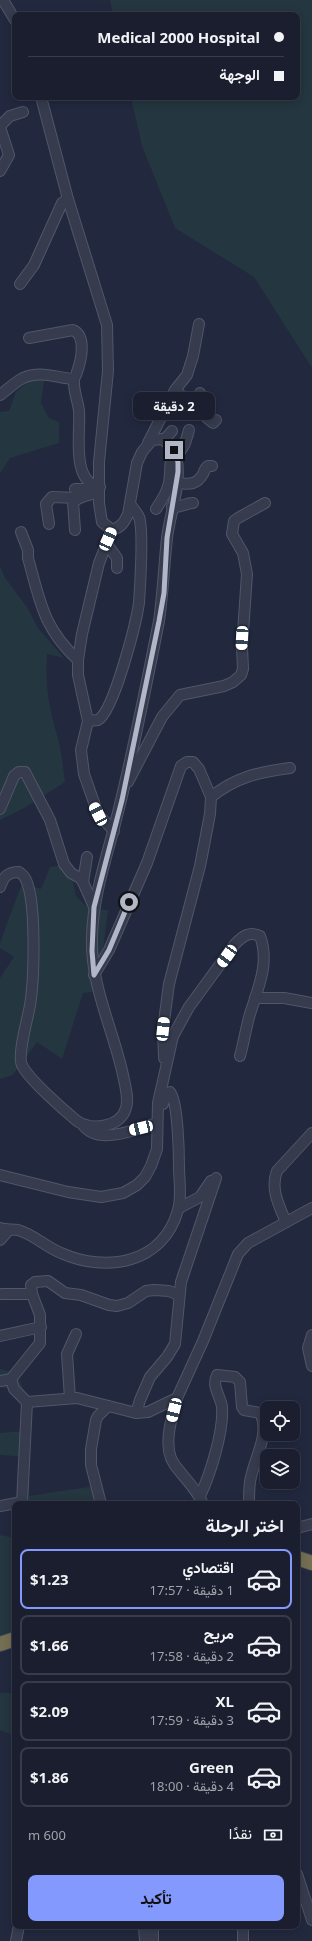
<!DOCTYPE html>
<html lang="ar">
<head>
<meta charset="utf-8">
<style>
	:root { --surface:#1a1e2e; --page:#232736; --text:#f1f3f6; --muted:#9fa2aa; --line:#383c4a; --accent:#8399fd }
	body { margin:0; font-family:"Noto Sans",Vazirmatn,sans-serif; background:var(--page); color:var(--text); direction:rtl; height:100vh; display:flex; flex-direction:column; font-size:15px; white-space:nowrap }
	* { box-sizing:border-box; margin:0 }
	p { font-size:13px; color:var(--muted) }
	.icon { flex:none; width:22px; height:22px; fill:none; stroke:currentColor; stroke-width:2; stroke-linecap:round; stroke-linejoin:round }
	.map { position:relative; flex:1; overflow:hidden; direction:ltr }
	.sheet { position:absolute; left:12px; top:1501px; width:288px; height:428px; display:flex; flex-direction:column; background:var(--surface); border-radius:8px; box-shadow:0 2px 10px #0003,0 0 0 1px var(--line); direction:rtl }
	.sheet>* { flex:none }
	.banner { position:absolute; left:12px; top:12px; width:288px; height:88px; border-radius:8px; box-shadow:0 2px 10px #0003,0 0 0 1px var(--line); direction:rtl; display:grid; align-content:center; height:88px; padding:0 16px; background:var(--surface) }
	.buttons { position:absolute; left:260px; top:1401px; display:grid; gap:8px }
	.buttons a { display:grid; place-items:center; width:40px; height:40px; border-radius:8px; background:var(--surface); box-shadow:0 2px 10px #0003,0 0 0 1px var(--line); font-size:20px }
	.end { position:absolute; width:18px; height:18px; margin:-9px; border:5px solid #b2b6c9; background:#111; box-shadow:0 0 0 2px #111 }
	.from { border-radius:50% }
	.bubble { position:absolute; height:28px; border-radius:8px; background:var(--surface); box-shadow:0 2px 10px #0003,0 0 0 1px var(--line); font-size:13px; font-weight:700; line-height:28px; text-align:center; direction:rtl }
	.car { position:absolute; width:12px; height:24px; margin:-12px -6px; border-radius:5px; box-shadow:0 0 3px 1px #0007; background:linear-gradient(#fff 24%,#345 0 40%,#fff 0 76%,#345 0 86%,#fff 0) }
	.banner b { display:flex; align-items:center; gap:14px; height:38px; font-size:15px }
	.banner b+b { border-top:1px solid var(--line) }
	.banner i { width:10px; height:10px; background:var(--text) }
	ul { padding:0; list-style:none }
	li { display:flex; align-items:center; gap:12px; height:60px; margin:0 8px 6px; padding:0 8px; border:2px solid var(--line); border-radius:8px }
	li div { flex:1 }
	li b { display:block; font-size:15px }
	li em { font-style:normal; font-weight:700 }
	li.active { border-color:var(--accent) }
	li>.icon { width:36px; height:36px; stroke-width:1.5 }
	h2 { padding:0 16px; font-size:18px; line-height:48px }
	.pay { display:flex; align-items:center; gap:10px; height:44px; padding:0 16px; font-size:15px }
	.pay p { margin-inline-start:auto }
	.primary-button { display:flex; gap:8px; margin-top:auto; padding:8px 16px }
	.primary-button a { flex:1; height:46px; border-radius:8px; background:var(--accent); color:#111; font-size:16px; font-weight:700; line-height:46px; text-align:center }
	.map>svg:first-child { display:block }
	.green { fill:#24363f }
	.lines { fill:none; stroke-linecap:round; stroke-linejoin:round }
	.minor-casing { stroke:#515669; stroke-width:12 }
	.highway-casing { stroke:#3e4356; stroke-width:16 }
	.minor { stroke:#363b4e; stroke-width:10 }
	.highway { stroke:#746e53; stroke-width:14 }
	.route { stroke:#b2b6c9; stroke-width:5 }
</style>
</head>
<body>
<div class="map">
<svg width="312" height="1941" viewBox="0 0 312 1941">
	<rect width="100%" height="100%" fill="#22283e"/>
	<g class="green">
		<polygon points="110,0 312,0 312,368 254,277 175,228 142,146 131,97 297,97 297,15 113,15"/>
		<polygon points="35,376 44,381 41,403 49,418 59,422 59,443 10,458 0,473 0,412 9,411 16,392"/>
		<path d="M0 566 5 578 27 607 38 628 64 658 47 654C45 688 49 707 58 739 62 753 63 768 65 782L26 807 0 820Z"/>
		<polygon points="69,864 76,896 89,909 108,910 98,991 83,993 62,1059 37,1042 13,1075 0,1079 0,978 14,957 0,948 0,943 22,883 41,889 50,867"/>
		<polygon points="0,1369 16,1373 27,1397 28,1457 0,1455 0,1433 24,1431 25,1393 0,1387"/>
		<polygon points="95,1486 101,1504 27,1504 29,1496"/>
		<polygon points="0,1535 15,1538 15,1655 14,1650 0,1647"/>
		<polygon points="0,1693 15,1693 15,1736 0,1730"/>
	</g>
	<g class="lines">
		<g class="minor-casing">
			<g id="minor">
				<polyline points="3,0 15,20"/>
				<polyline points="0,126 10,116 23,112"/>
				<polyline points="0,127 9,155 0,171"/>
				<polyline points="20,284 34,265 62,203 68,199"/>
				<path d="M29 338 73 330C87 336 81 361 77 372 77 375 74 377 74 380 73 390 78 401 79 411 81 431 70 482 100 487"/>
				<polyline points="175,390 194,407 199,401 200,393"/>
				<path d="M0 395C7 390 15 382 23 378 40 370 57 378 74 379"/>
				<polyline points="194,407 213,423 216,420"/>
				<polyline points="164,440 172,431"/>
				<polyline points="148,443 175,390 187,375 193,356 199,324"/>
				<path d="M176 455C185 448 186 440 189 430"/>
				<path d="M176 483C188 484 196 486 203 474 204 471 205 468 208 466H212"/>
				<polyline points="75,489 89,489 95,486"/>
				<path d="M172 507C181 508 185 503 193 503"/>
				<path d="M156 509C163 498 170 488 170 474 171 463 169 461 174 450"/>
				<polyline points="49,524 46,504 52,497 78,498"/>
				<path d="M75 530 73 502C81 496 89 494 99 493"/>
				<polyline points="112,530 99,563 82,634 78,660 78,675 88,721 81,750 84,774 98,814 114,831"/>
				<path d="M21 532 28 550V558C40 601 43 628 78 660"/>
				<polyline points="106,543 117,558 117,568"/>
				<path d="M88 721 98 720C114 711 136 623 139 603 140 587 144 530 139 517 137 513 133 508 130 504"/>
				<polyline points="128,782 162,717 180,695 224,686 233,682 241,675 243,669 242,647 247,574 243,553 232,534 234,521 238,518 265,503"/>
				<path d="M211 797C236 777 259 772 290 768"/>
				<polyline points="0,809 14,776 19,772 25,772 50,820 64,864 71,873 80,878 83,882 94,907"/>
				<polyline points="83,882 87,857"/>
				<path d="M0 887C4 876 8 872 19 872 21 874 24 875 25 878 37 899 34 981 30 1005 28 1018 17 1055 22 1065 28 1079 65 1111 77 1121 92 1131 121 1127 126 1108 129 1098 125 1085 123 1075 113 1029 90 984 92 937 93 892 110 848 120 804 135 743 147 682 159 621 163 593 164 565 167 538 170 513 181 486 177 461 176 451 170 445 162 439L152 440 142 452 137 463 128 514C124 523 121 527 112 530L102 522 99 503V462L108 371 107 325 68 199 41 97"/>
				<polyline points="94,975 109,950 147,863 181,766 187,762 193,762 199,769 211,797 210,814 200,866 169,984 163,1029 164,1058"/>
				<polyline points="255,998 284,998 312,1003"/>
				<path d="M83 1125C98 1146 137 1129 157 1123"/>
				<path d="M0 1175 68 1192 101 1197 123 1193 137 1185 145 1177 151 1166 157 1149 158 1103 173 1036 189 1007 235 944C243 936 249 931 260 936 270 963 258 988 250 1014 246 1027 244 1042 240 1056"/>
				<polyline points="179,1208 200,1197 211,1181"/>
				<path d="M286 1222C279 1206 270 1188 277 1171L312 1133"/>
				<path d="M0 1228C6 1230 12 1229 18 1230 33 1234 46 1247 61 1253 106 1273 163 1264 178 1210 182 1197 179 1180 179 1167 179 1154 178 1101 170 1092L166 1093 163 1104"/>
				<polyline points="0,1240 8,1231"/>
				<polyline points="2,1294 32,1294"/>
				<polyline points="312,1335 308,1348 312,1366"/>
				<polyline points="0,1336 41,1327"/>
				<polyline points="11,1379 40,1343 40,1315 32,1294 31,1285 35,1282 48,1281 65,1293 81,1295 109,1305 117,1306 128,1303 146,1291 154,1290 169,1291 179,1295"/>
				<polyline points="0,1381 11,1379 14,1389 27,1402 22,1504"/>
				<polyline points="70,1398 67,1354 76,1334"/>
				<path d="M177 1398C172 1417 162 1446 174 1464 184 1478 196 1488 203 1504"/>
				<polyline points="27,1402 77,1398 136,1413 148,1412 177,1398 203,1341 238,1254 248,1243 312,1208"/>
				<polyline points="136,1413 140,1400 150,1377 167,1357 175,1344 181,1282 216,1178"/>
				<path d="M200 1496C210 1475 224 1431 222 1407 221 1397 211 1386 217 1375L235 1377 240 1382 242 1407 244 1410 260 1413C271 1434 253 1460 250 1482 249 1489 249 1497 249 1504"/>
				<polyline points="101,1504 91,1465 91,1449 96,1420 98,1416 108,1406"/>
				<polyline points="0,1506 22,1502"/>
				<polyline points="297,1528 312,1524"/>
				<polyline points="297,1874 312,1920"/>
				<polyline points="144,1926 145,1941"/>
				<polyline points="153,1926 153,1941"/>
				<polyline points="16,1941 19,1926"/>
				<polyline points="243,1941 243,1926"/>
			</g>
		</g>
		<g class="highway-casing">
			<g id="highway">
				<polyline points="297,1558 312,1563"/>
				<polyline points="0,1644 15,1639"/>
			</g>
		</g>
		<use href="#minor" class="minor"/>
		<use href="#highway" class="highway"/>
	</g>
	<g class="lines">
		<polyline class="route" points="129,902 109,950 94,975 92,951 94,907 122,800 159,621 164,593 167,538 178,472 178,462 174,450"/>
	</g>
</svg>
<div class="buttons">
<a><svg class="icon" aria-label="locate" viewBox="0 0 24 24"><circle cx="12" cy="12" r="6"/><path d="M12 2v4M12 18v4M2 12h4M18 12h4"/></svg></a>
<a><svg class="icon" aria-label="layers" viewBox="0 0 24 24"><path d="M12 4l9 5-9 5-9-5zM3 14l9 5 9-5"/></svg></a>
</div>
<i class="end from" style="left:129px;top:902px"></i>
<i class="end" style="left:174px;top:450px"></i>
<div class="bubble" style="left:133px;top:392px;width:82px">2 دقيقة</div>
<i class="car" style="left:108px;top:539px;rotate:24deg"></i>
<i class="car" style="left:242px;top:638px;rotate:183deg"></i>
<i class="car" style="left:98px;top:814px;rotate:333deg"></i>
<i class="car" style="left:227px;top:956px;rotate:215deg"></i>
<i class="car" style="left:163px;top:1029px;rotate:6deg"></i>
<i class="car" style="left:141px;top:1128px;rotate:257deg"></i>
<i class="car" style="left:174px;top:1410px;rotate:194deg"></i>
<div class="banner">
<b><i class="from"></i>Medical 2000 Hospital</b>
<b><i></i>الوجهة</b>
</div>
<section class="sheet">
<h2>اختر الرحلة</h2>
<ul>
<li class="active"><svg class="icon" aria-label="car" viewBox="0 0 24 24"><path d="M5 17H2v-5l4-1 3-4h7l3 4 3 1v5h-3M9 17h6M6 11h13"/><circle cx="7" cy="17" r="2"/><circle cx="17" cy="17" r="2"/></svg><div><b>اقتصادي</b><p>1 دقيقة · 17:57</p></div><em>$1.23</em></li>
<li><svg class="icon" aria-label="car" viewBox="0 0 24 24"><path d="M5 17H2v-5l4-1 3-4h7l3 4 3 1v5h-3M9 17h6M6 11h13"/><circle cx="7" cy="17" r="2"/><circle cx="17" cy="17" r="2"/></svg><div><b>مريح</b><p>2 دقيقة · 17:58</p></div><em>$1.66</em></li>
<li><svg class="icon" aria-label="car" viewBox="0 0 24 24"><path d="M5 17H2v-5l4-1 3-4h7l3 4 3 1v5h-3M9 17h6M6 11h13"/><circle cx="7" cy="17" r="2"/><circle cx="17" cy="17" r="2"/></svg><div><b>XL</b><p>3 دقيقة · 17:59</p></div><em>$2.09</em></li>
<li><svg class="icon" aria-label="car" viewBox="0 0 24 24"><path d="M5 17H2v-5l4-1 3-4h7l3 4 3 1v5h-3M9 17h6M6 11h13"/><circle cx="7" cy="17" r="2"/><circle cx="17" cy="17" r="2"/></svg><div><b>Green</b><p>4 دقيقة · 18:00</p></div><em>$1.86</em></li>
</ul>
<div class="pay"><svg class="icon" aria-label="cash" viewBox="0 0 24 24"><path d="M3 7h18v10H3z"/><circle cx="12" cy="12" r="2"/></svg>نقدًا<p>600 m</p></div>
<div class="primary-button"><a>تأكيد</a></div>
</section>
</div>
</body>
</html>
